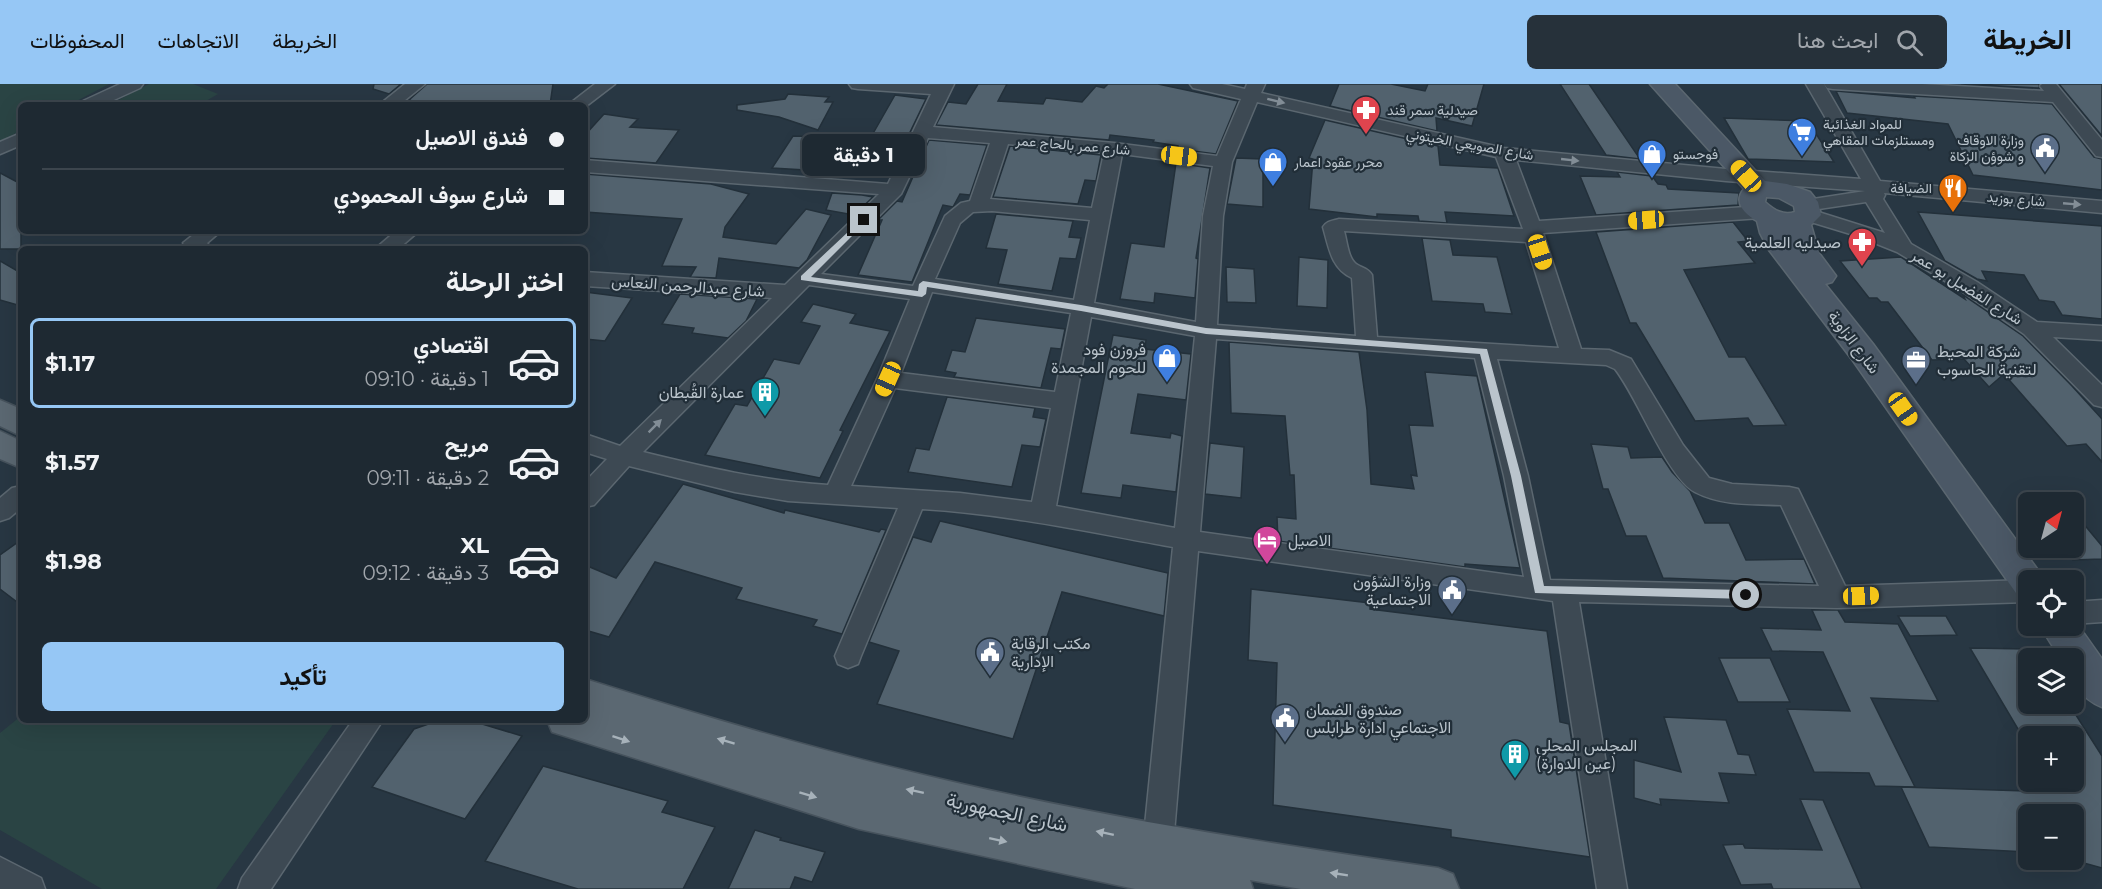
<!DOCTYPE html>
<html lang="ar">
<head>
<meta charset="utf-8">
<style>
	:root { --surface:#1e2932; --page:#26313a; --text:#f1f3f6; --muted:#a1a6ac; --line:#3c454d; --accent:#96c7f5 }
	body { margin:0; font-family:Montserrat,Vazirmatn,sans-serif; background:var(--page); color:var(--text); direction:rtl; height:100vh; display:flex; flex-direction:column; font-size:22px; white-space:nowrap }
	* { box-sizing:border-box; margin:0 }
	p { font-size:20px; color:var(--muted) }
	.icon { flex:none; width:33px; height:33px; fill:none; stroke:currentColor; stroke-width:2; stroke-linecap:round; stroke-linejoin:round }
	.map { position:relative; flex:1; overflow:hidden; direction:ltr }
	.sheet { position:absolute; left:18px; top:162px; width:570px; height:477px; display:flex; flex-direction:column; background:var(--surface); border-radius:9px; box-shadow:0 6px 24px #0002,0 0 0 2px var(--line); direction:rtl }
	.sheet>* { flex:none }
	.banner { position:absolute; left:18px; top:18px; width:570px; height:132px; border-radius:9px; box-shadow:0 6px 24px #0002,0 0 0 2px var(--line); direction:rtl; display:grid; align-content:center; height:132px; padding:0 24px; background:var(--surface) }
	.needle { width:39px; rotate:36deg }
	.buttons { position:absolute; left:2018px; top:408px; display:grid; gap:12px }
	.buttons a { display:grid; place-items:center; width:66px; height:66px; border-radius:9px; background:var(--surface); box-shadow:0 6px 24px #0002,0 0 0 2px var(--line); font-size:30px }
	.end { position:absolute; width:27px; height:27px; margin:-14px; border:8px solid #bac4cc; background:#111; box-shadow:0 0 0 3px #111 }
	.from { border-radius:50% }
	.bubble { position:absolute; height:42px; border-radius:9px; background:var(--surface); box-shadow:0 6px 24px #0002,0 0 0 2px var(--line); font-size:20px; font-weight:700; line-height:42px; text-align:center; direction:rtl }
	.car { position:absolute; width:18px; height:36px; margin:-18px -9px; border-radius:8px; box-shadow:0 0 4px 2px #0007; background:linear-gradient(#f5c518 24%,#345 0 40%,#f5c518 0 76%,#345 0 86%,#f5c518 0) }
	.banner b { display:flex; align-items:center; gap:21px; height:57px; font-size:22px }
	.banner b+b { border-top:2px solid var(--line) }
	.banner i { width:15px; height:15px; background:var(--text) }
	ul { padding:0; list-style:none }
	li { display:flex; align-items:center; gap:18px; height:90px; margin:0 12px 9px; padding:0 12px; border:3px solid transparent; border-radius:9px }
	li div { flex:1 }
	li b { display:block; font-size:22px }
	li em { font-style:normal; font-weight:700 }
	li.current { border-color:var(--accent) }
	li>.icon { width:54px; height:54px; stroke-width:1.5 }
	h2 { padding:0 24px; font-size:27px; line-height:72px }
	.primary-button { display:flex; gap:12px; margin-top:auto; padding:12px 24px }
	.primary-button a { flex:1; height:69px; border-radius:9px; background:var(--accent); color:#111; font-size:24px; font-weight:700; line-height:69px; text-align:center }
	header { display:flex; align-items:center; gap:36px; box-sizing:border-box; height:84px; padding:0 30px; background:var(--accent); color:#111 }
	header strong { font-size:28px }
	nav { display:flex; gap:33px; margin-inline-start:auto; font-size:21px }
	.search { width:420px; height:54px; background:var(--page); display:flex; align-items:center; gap:15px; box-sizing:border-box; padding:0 21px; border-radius:9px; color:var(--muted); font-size:22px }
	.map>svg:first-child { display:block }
	.green { fill:#2a4444 }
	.building { fill:#52626e; stroke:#23303a; stroke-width:1.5 }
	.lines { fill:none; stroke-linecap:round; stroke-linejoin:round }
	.minor-casing { stroke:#5b6770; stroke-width:3 }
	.secondary-casing { stroke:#5b6770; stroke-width:3 }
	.primary-casing { stroke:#46525c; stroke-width:3 }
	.minor { fill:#3d4953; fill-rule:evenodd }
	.secondary { fill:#4b5866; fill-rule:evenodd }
	.primary { fill:#5b6872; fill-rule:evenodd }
	.oneway { fill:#828d96 }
	.oneway2 { fill:#a7b2ba }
	.route { fill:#bac4cc }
	.labels { text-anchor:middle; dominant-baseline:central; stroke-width:4.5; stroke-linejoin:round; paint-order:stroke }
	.far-poi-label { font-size:14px; fill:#bac4cc; stroke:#212e38; text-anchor:start }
	.far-street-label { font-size:14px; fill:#bac4cc; stroke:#212e38 }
	.poi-label { font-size:16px; fill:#bac4cc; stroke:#212e38; text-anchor:start }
	.street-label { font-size:16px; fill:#bac4cc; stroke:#212e38 }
	.near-street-label { font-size:20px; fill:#bac4cc; stroke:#212e38 }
</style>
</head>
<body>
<header>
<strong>الخريطة</strong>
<div class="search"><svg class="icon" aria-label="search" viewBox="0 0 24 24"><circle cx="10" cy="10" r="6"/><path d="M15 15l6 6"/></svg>ابحث هنا</div>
<nav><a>الخريطة</a><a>الاتجاهات</a><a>المحفوظات</a></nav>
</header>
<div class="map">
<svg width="2102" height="805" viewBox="0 0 2102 805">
	<rect width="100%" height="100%" fill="#283743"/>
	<g class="green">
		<polygon points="0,0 109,0 69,21 21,21 21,46 0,58"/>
		<polygon points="149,0 193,0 218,10 199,21 109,21"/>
		<polygon points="21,632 21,636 336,636 216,805 102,805 0,746 0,649"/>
	</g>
	<g class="building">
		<polygon points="374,0 401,0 389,10 373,5"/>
		<polygon points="427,0 553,0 550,21 426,21 409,16"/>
		<polygon points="978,0 1007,0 998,17 1043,20 1046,14 1082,18 1096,2 1104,4 1108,0 1158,0 1238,17 1216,70 1178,65 1178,62 1153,58 1154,56 1110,51 1109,56 936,41 948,18 966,20"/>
		<polygon points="1339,0 1391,0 1425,7 1428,0 1484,0 1472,42 1436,34 1437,47 1330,22"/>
		<polygon points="1560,0 1589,0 1640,75 1606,71"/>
		<polygon points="1961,0 2039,0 2039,4"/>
		<polygon points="2059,0 2102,0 2102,52"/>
		<polygon points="1836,7 1915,14 1914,12 2052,20 2094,73 2102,75 2102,106 1973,91 1948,40 1847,29"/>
		<polygon points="788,10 829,13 825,18 833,18 818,46 779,33 737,26 737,21 785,15"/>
		<polygon points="895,11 926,15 898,73 863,71 856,89 772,84 793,52 869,54 867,60"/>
		<polygon points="604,30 638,35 630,43 679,46 656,79 585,74 585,51"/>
		<polygon points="1724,34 1808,37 1834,78 1748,75"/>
		<polygon points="1325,36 1438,62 1440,81 1498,84 1514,132 1445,128 1447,139 1419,137 1418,132 1377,130 1377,133 1309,125 1313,75 1309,74"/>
		<polygon points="929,56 987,61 970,111 960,110 953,123 943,121 912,198 858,191 882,136 878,136 897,117 902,118"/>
		<polygon points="1010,62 1101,71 1096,97 1085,96 1078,120 993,113"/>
		<polygon points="1236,74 1263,75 1263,123 1227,120"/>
		<polygon points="1176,79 1210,84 1196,174 1198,175 1195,214 1155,209 1154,219 1120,215 1131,159 1164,163"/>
		<polygon points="1617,88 1652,92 1658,100 1666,101 1668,105 1739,109 1738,121 1596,131 1580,92 1620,93"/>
		<polygon points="0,89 21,100 21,165 0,165"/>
		<polygon points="585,90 711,100 749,110 725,143 723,153 776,160 806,125 831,131 807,176 799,184 719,174 716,194 690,193 696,183 662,182 682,135 585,128"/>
		<polygon points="832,109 862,111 873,113 854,131 826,126"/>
		<polygon points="1918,128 2102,142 2102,235 2062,231 2054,218 2039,216 2024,191 1982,187 1987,197 1977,195 1945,177"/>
		<polygon points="996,130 1073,137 1069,153 1081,154 1076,175 1060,174 1052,207 998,200 1007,166 986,164"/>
		<polygon points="1733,138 1748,157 1738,158 1755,179 1684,186 1729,273 1745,273 1786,341 1753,342 1748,334 1695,337 1636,239 1630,239 1596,148"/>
		<polygon points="1422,154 1450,156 1453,171 1497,173 1512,230 1485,228 1483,220 1432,217"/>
		<polygon points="1299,173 1328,176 1327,224 1297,222"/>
		<polygon points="1901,173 1965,215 1963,211 2023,252 2072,302 2102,335 2102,378 2086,360 2067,362 2004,290 1989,303 1964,275 1932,276 1888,218 1881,218 1877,214 1869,214 1840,177"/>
		<polygon points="0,177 21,189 21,222 0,216"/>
		<polygon points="1226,183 1254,185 1256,219 1227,218"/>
		<polygon points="585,208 632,214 605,257 585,255"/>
		<polygon points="680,210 757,215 746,237 728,254 692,249 694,244 662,240"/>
		<polygon points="813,220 856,230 850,239 890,247 840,346 843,347 820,394 705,371 735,320 747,322 774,275 799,280 820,242 801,238"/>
		<polygon points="976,234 1065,245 1061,265 1051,264 1041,304 954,293 956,289 945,287 952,266 965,268"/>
		<polygon points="1113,251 1146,256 1145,265 1191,270 1186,316 1138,310 1131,349 1170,354 1171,349 1182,352 1176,408 1123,401 1121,414 1081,409"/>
		<polygon points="1229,258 1359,268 1367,326 1371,400 1414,405 1411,391 1417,392 1409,341 1433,342 1425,288 1477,292 1520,484 1465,480 1465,483 1278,457 1277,433 1296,435 1294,391 1290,391 1285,332 1231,329"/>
		<polygon points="947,313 1035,324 1033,333 1046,335 1040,363 1022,361 1012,403 908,388 916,364 929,366"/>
		<polygon points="1210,359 1244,363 1241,414 1205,410"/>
		<polygon points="1591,360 1628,363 1631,374 1662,373 1672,388 1690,407 1705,439 1729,439 1746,476 1804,475 1815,500 1663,494 1646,452 1626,452 1608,405 1603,405"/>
		<polygon points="683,400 784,429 785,426 879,448 881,445 886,446 842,550 813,542 817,536 736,515 742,504 655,478 609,553 585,546 585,481 616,494"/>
		<polygon points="2073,427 2102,462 2102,475 2073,476"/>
		<polygon points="940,437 1168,489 1164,532 1062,508 1013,655 877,620 899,567 869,558 913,453 931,458"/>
		<polygon points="21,456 21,521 0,505 0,471"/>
		<polygon points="1251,505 1370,519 1370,525 1547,547 1560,638 1569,640 1590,773 1451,753 1451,746 1273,721 1277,579 1248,576"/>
		<polygon points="1812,526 1838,526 1845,538 1898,540 1938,617 1871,614 1915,703 1875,702 1869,689 1814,688 1787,625 1850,627 1823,568 1772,567 1761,544 1821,546"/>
		<polygon points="1898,532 1946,532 1957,551 1910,552"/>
		<polygon points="1970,564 2028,565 2028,620 2069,620 2102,672 2102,784 2073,776 2073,730 2028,730 2028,768 1929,763 1901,703 2055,708 2049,698 2073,698 2073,652 2028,652 2028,662"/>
		<polygon points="1719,574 1770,574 1790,618 1738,618"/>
		<polygon points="1664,633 1726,636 1738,670 1749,671 1756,691 1719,689 1729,719 1660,715 1661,721 1634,714 1634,676 1681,688"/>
		<polygon points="440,636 469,636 522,652 465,735 372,703 414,645"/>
		<polygon points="543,682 668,717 662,728 715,743 683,805 578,805 485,777"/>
		<polygon points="1800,715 1823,716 1862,805 1773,805 1771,800 1741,801 1723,761 1743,760 1745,764 1822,766"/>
		<polygon points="755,746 781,754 780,756 825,768 812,798 795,793 790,805 728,805"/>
	</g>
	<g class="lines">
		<g class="minor-casing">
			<g id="minor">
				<polygon points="120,0 143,0 140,4 103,21 80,21 83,17"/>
				<polygon points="405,0 425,0 399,21 379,21"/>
				<polygon points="595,0 615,0 585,23 585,21 568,21"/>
				<path d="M849 0H954L933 43 1114 59 1217 72 1241 15 1193 4 1190 0H1222L1245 5 1247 0H1265L1261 9 1504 64 1726 85 1861 95 1806 0H1824L1880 97 2102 117V129L1884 109 1885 111 1883 115 1911 160 1977 198 2037 238 2102 242V256L2053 253 2102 301V323L2094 321 2024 250 1963 208 1897 168 1857 152 1801 135 1798 131 1804 126 1797 121 1800 117 1865 107 1726 97 1516 76 1539 137 1761 122 1768 124 1771 128 1768 132 1761 134 1543 149 1581 265 1609 266 1631 275 1683 361 1709 394 1732 400 1789 403 1798 405 1845 502 2028 496V518L1837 524 1579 518 1627 805H1597L1553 517 1198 467 1173 761 1169 771 1158 776 1147 771 1143 761 1173 463C1090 448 1007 430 922 425L861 572 858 580 848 584 838 580 835 572 898 424 788 417 735 408 629 382 594 421 585 423V398L607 375 585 368V350L620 362 772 214 585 202V188L785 201 879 110 585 88V76L888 100 931 10 858 5 852 4ZM1257 18 1496 73 1523 145 1339 135C1332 137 1327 137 1323 143 1329 164 1331 184 1352 194L1356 252 1217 241 1223 132 1232 78ZM928 54 990 59 970 117 961 119 945 132 913 202 821 190 901 110ZM1008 60 1104 69 1092 124 990 115ZM1122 70 1213 82 1203 132 1196 238 1094 219ZM1866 118 1885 149 1812 126ZM992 127 1090 136 1074 216 935 195 960 139 973 128ZM1344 147 1526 158 1559 264 1377 253 1372 191C1368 184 1362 184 1356 180 1348 174 1347 157 1344 147ZM809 201 910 215 877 295 828 401C764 397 704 383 643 368ZM932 208 1071 229 1055 308 901 289ZM1091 233 1195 252 1175 444 1056 422ZM1216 255 1475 274 1504 392 1524 493 1200 448ZM1497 275 1606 281 1615 285C1638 314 1667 393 1695 408 1722 422 1752 420 1781 421L1819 502 1550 496 1528 392ZM895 304 1051 324 1032 418 960 409 851 402Z"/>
				<polygon points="1824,0 1922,0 2044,7 2040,2 2042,0 2056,0 2102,56 2102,73 2096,72 2053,18 1833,5 1827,4"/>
				<polygon points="21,49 21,61 0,70 0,58"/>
				<polygon points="198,147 221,147 207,159 212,165 188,165 183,159"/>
				<polygon points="396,147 419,147 398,165 375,165"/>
				<polygon points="21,402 21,424 9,434 0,437 0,414 12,404"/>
				<polygon points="2102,516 2102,538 2073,540 2073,518"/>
				<polygon points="353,636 383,636 271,805 238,805 242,794"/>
				<polygon points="0,773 41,794 45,805 0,805"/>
			</g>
		</g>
		<g class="secondary-casing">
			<g id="secondary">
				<path d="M1650 0H1675L1765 97 1787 100 1810 108 1818 118 1821 131 1811 141 1819 169 1836 192 1832 198 1825 200 1873 260 2040 489 2044 496H2028V513L2016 509 1851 274 1769 166 1760 149 1757 137C1744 130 1733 118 1744 105ZM1766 113 1779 114 1794 122 1795 128C1783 132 1774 126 1765 118Z"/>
				<path d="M2073 534 2102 575V623C2079 614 2073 598 2073 574H2060L2040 542H2073Z"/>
			</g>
		</g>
		<g class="primary-casing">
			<g id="primary">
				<polygon points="0,316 21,325 21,352 0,342"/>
				<polygon points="0,347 21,357 21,384 0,375"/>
				<path d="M585 595C689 628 793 659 899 685 1076 729 1257 758 1438 784L1453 790 1459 805H1301L1250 796 1253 805H1135L859 745 552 648 547 636H585Z"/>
			</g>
		</g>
		<use href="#minor" class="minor"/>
		<use href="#secondary" class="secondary"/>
		<use href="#primary" class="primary"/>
	</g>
	<defs><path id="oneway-solid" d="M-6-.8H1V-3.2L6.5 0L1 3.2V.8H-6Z" transform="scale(1.5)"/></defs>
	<g class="oneway">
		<use href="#oneway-solid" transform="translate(1276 17) rotate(14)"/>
		<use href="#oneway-solid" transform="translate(1570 76) rotate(6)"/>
		<use href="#oneway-solid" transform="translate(2072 120) rotate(5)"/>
		<use href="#oneway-solid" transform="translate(655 342) rotate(-45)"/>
	</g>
	<g class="oneway2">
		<use href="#oneway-solid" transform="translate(621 655) rotate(18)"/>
		<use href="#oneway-solid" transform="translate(726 657) rotate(-163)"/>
		<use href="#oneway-solid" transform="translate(915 707) rotate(-168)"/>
		<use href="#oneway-solid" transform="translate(808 711) rotate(17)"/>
		<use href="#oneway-solid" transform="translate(1105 749) rotate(-168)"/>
		<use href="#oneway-solid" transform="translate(998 756) rotate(12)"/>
		<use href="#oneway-solid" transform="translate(1339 790) rotate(-171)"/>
	</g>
	<polygon class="route" points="864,133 867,134 867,137 811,193 918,207 919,200 923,197 1081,221 1206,244 1487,265 1521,392 1544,502 1746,506 1751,511 1746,515 1535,509 1511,392 1480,270 1206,250 1081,227 927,203 926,210 922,213 801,196 801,192"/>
	<defs>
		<g id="pharmacy-pin" transform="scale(1.5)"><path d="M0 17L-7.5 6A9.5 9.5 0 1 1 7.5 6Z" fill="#e0444e" stroke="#212e38"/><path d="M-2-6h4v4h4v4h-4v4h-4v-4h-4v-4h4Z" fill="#fff"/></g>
		<g id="supermarket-pin" transform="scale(1.5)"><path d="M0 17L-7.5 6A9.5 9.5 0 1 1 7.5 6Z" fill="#3f7fe0" stroke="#212e38"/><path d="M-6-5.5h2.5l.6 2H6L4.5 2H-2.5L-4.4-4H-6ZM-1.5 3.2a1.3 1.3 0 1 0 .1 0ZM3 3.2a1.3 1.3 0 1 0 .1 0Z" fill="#fff"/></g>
		<g id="civic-pin" transform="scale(1.5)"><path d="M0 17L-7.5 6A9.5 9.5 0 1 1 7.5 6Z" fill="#5c6f8a" stroke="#212e38"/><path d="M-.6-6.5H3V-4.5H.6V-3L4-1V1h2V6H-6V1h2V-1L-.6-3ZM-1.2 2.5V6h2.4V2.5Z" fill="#fff"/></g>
		<g id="shop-pin" transform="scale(1.5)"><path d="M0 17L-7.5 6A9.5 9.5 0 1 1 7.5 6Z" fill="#3f7fe0" stroke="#212e38"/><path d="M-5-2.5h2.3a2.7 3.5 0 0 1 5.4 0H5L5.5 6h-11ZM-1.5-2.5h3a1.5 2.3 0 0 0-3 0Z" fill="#fff"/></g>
		<g id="restaurant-pin" transform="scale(1.5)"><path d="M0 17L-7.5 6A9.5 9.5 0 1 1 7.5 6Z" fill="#e8710a" stroke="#212e38"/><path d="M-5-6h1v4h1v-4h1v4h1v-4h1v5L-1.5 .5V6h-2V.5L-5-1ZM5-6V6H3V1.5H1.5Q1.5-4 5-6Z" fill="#fff"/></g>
		<g id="office-pin" transform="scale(1.5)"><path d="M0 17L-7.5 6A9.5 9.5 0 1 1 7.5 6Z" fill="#5c6f8a" stroke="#212e38"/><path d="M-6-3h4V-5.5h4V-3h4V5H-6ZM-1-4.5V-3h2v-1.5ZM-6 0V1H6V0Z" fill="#fff"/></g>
		<g id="building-pin" transform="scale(1.5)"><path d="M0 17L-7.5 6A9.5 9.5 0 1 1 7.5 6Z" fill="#0f9aa8" stroke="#212e38"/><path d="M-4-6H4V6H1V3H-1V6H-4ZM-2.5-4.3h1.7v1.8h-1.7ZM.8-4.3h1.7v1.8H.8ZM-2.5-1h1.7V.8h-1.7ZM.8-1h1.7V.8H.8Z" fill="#fff"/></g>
		<g id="hotel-pin" transform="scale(1.5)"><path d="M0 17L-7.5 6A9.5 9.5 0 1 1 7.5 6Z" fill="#d1479c" stroke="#212e38"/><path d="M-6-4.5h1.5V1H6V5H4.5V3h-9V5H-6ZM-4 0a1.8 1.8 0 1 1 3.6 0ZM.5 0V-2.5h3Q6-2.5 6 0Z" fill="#fff"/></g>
	</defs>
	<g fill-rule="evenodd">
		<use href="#pharmacy-pin" x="1366" y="26"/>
		<use href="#supermarket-pin" x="1802" y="48"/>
		<use href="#civic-pin" x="2045" y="64"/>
		<use href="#shop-pin" x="1652" y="70"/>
		<use href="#shop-pin" x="1273" y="78"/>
		<use href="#restaurant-pin" x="1953" y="104"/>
		<use href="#pharmacy-pin" x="1862" y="158"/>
		<use href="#shop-pin" x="1167" y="274"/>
		<use href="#office-pin" x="1916" y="276"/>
		<use href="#building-pin" x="765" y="308"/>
		<use href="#hotel-pin" x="1267" y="456"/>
		<use href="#civic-pin" x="1452" y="506"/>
		<use href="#civic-pin" x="990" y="568"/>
		<use href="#civic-pin" x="1285" y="634"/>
		<use href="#building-pin" x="1515" y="670"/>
	</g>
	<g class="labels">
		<g class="far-poi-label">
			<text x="1387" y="26">صيدلية سمر قند</text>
			<text x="1823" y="40">للمواد الغذائية<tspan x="1823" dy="16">ومستلزمات المقاهي</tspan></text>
			<text x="2024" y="56" text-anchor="end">وزارة الاوقاف<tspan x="2024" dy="16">و شوؤن الزكاة</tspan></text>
			<text x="1673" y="70">فوجستو</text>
			<text x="1294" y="78">محرر عقود اعمار</text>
			<text x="1932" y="104" text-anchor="end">الضيافة</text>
		</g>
		<g class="far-street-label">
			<text transform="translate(1470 60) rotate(10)">شارع الصويعي الخيتوني</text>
			<text transform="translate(1073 61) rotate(5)">شارع عمر بالحاج عمر</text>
			<text transform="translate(2016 115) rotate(5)">شارع بوزيد</text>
		</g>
		<g class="poi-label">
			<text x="1841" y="158" text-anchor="end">صيدليه العلمية</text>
			<text x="1146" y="265" text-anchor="end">فروزن فود<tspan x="1146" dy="18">للحوم المجمدة</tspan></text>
			<text x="1937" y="267">شركة المحيط<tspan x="1937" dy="18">لتقنية الحاسوب</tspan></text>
			<text x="744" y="308" text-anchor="end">عمارة القُبطان</text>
			<text x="1288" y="456">الاصيل</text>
			<text x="1431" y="497" text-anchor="end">وزارة الشؤون<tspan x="1431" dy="18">الاجتماعية</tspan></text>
			<text x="1011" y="559">مكتب الرقابة<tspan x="1011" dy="18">الإدارية</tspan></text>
			<text x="1306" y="625">صندوق الضمان<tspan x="1306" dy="18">الاجتماعي ادارة طرابلس</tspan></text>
			<text x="1536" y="661">المجلس المحلي<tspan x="1536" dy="18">(عين الدوارة)</tspan></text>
		</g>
		<g class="street-label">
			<text transform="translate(688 202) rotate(4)">شارع عبدالرحمن النعاس</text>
			<text transform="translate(1967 203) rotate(32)">شارع الفضيل بو عمر</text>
			<text transform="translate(1854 258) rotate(53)">شارع الزاوية</text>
		</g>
		<g class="near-street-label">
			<text transform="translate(1007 728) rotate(12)">شارع الجمهورية</text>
		</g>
	</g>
</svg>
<div class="buttons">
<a><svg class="needle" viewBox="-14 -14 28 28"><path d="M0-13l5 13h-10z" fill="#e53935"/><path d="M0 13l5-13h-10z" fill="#a1a6ac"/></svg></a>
<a><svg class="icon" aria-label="locate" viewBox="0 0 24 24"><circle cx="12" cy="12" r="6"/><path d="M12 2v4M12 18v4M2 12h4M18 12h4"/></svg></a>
<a><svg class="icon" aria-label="layers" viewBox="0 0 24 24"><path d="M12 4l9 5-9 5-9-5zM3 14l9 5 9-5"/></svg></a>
<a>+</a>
<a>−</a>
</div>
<i class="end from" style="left:1746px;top:511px"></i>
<i class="end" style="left:864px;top:136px"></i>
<div class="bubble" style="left:802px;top:50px;width:123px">1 دقيقة</div>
<i class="car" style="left:1179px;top:72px;rotate:97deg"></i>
<i class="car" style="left:1746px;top:92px;rotate:318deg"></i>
<i class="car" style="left:1646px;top:136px;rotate:266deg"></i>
<i class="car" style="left:1540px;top:168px;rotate:162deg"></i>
<i class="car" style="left:888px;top:295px;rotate:204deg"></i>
<i class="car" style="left:1903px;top:325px;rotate:145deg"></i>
<i class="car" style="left:1861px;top:512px;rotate:88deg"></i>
<div class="banner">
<b><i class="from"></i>فندق الاصيل</b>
<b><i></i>شارع سوف المحمودي</b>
</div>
<section class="sheet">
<h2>اختر الرحلة</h2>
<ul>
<li class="current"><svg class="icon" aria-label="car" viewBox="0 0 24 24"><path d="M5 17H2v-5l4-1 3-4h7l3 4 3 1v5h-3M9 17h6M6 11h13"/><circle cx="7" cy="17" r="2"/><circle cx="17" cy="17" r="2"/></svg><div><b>اقتصادي</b><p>1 دقيقة · 09:10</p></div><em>$1.17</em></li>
<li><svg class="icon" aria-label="car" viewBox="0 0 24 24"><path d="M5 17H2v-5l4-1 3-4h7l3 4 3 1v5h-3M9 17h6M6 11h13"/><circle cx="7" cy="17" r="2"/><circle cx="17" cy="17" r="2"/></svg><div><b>مريح</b><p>2 دقيقة · 09:11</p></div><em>$1.57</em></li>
<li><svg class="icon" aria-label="car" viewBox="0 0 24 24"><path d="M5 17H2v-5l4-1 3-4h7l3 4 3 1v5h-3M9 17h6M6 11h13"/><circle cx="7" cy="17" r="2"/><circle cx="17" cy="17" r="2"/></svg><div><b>XL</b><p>3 دقيقة · 09:12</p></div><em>$1.98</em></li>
</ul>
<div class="primary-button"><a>تأكيد</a></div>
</section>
</div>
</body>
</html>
